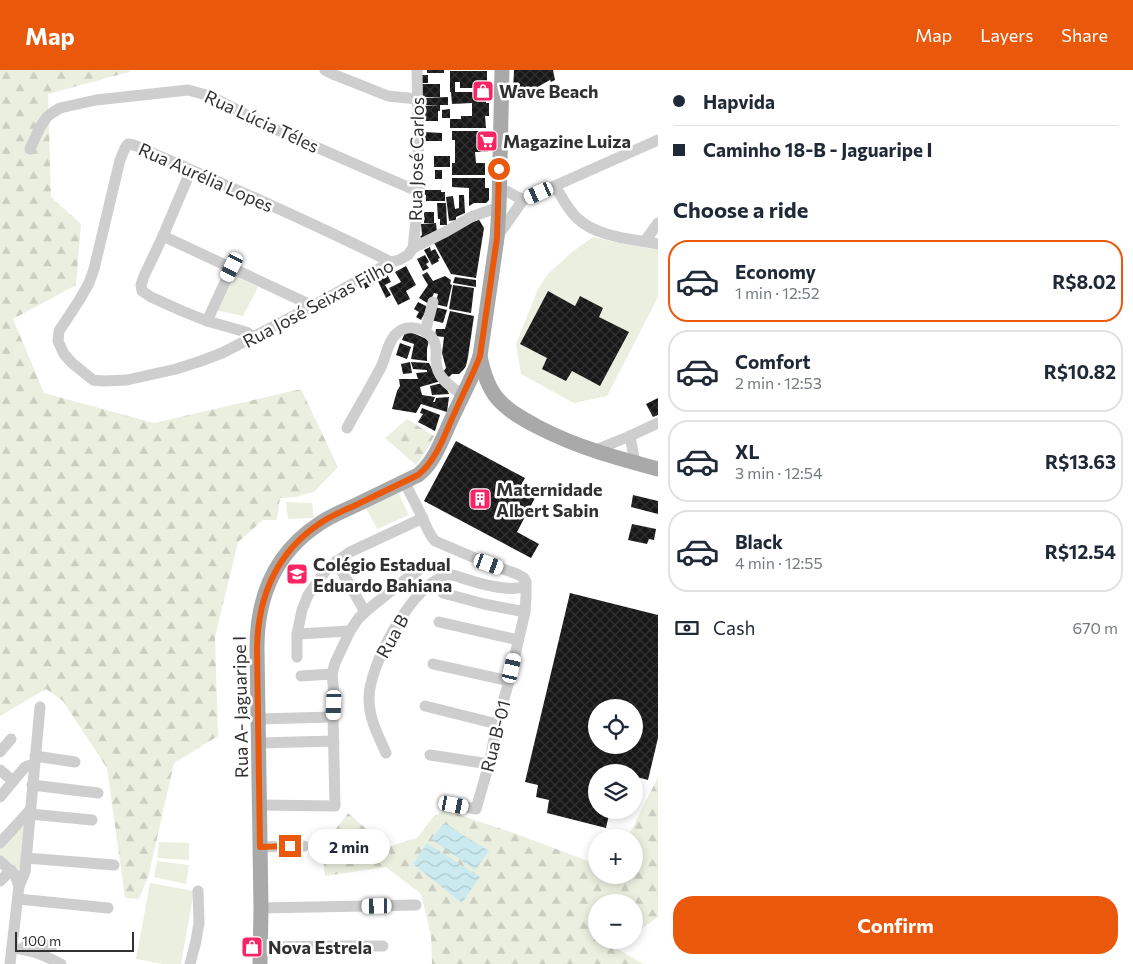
<!DOCTYPE html>
<html lang="en">
<head>
<meta charset="utf-8">
<style>
	:root { --surface:#fff; --page:#f2f2f3; --text:#1f2937; --muted:#747a83; --line:#e0e1e3; --accent:#ea580c }
	body { margin:0; font-family:Commissioner,sans-serif; background:var(--page); color:var(--text); height:100vh; display:flex; flex-direction:column; font-size:19px; white-space:nowrap }
	* { box-sizing:border-box; margin:0 }
	p { font-size:16px; color:var(--muted) }
	.icon { flex:none; width:28px; height:28px; fill:none; stroke:currentColor; stroke-width:2; stroke-linecap:round; stroke-linejoin:round }
	.map { position:relative; flex:1; overflow:hidden }
	.details { display:flex; flex-direction:column; background:var(--surface); width:475px }
	.details>* { flex:none }
	.hud { display:grid; align-content:center; height:110px; padding:0 15px; background:var(--surface) }
	.fabs { position:absolute; left:588px; top:629px; display:grid; gap:10px }
	.fabs a { display:grid; place-items:center; width:55px; height:55px; border-radius:50%; background:var(--surface); box-shadow:0 2px 8px #0003; font-size:25px }
	.scale { position:absolute; left:15px; bottom:12px; width:119px; box-sizing:border-box; padding-left:5px; border:2px solid #313131; border-top:0; font-size:14px; line-height:18px; white-space:nowrap; color:#313131; -webkit-text-stroke:4px #fff; paint-order:stroke }
	.end { position:absolute; width:22px; height:22px; margin:-11px; border:6px solid #ea580c; background:#fff; box-shadow:0 0 0 2px #fff }
	.from { border-radius:50% }
	.bubble { position:absolute; height:35px; border-radius:18px; background:var(--surface); box-shadow:0 2px 8px #0003; font-size:16px; font-weight:700; line-height:35px; text-align:center }
	.car { position:absolute; width:15px; height:30px; margin:-15px -8px; border-radius:6px; box-shadow:0 0 4px 1px #0007; background:linear-gradient(#fff 24%,#345 0 40%,#fff 0 76%,#345 0 86%,#fff 0) }
	.hud b { display:flex; align-items:center; gap:18px; height:48px; font-size:19px }
	.hud b+b { border-top:1px solid var(--line) }
	.hud i { width:12px; height:12px; background:var(--text) }
	ul { padding:0; list-style:none }
	li { display:flex; align-items:center; gap:15px; height:82px; margin:0 10px 8px; padding:0 5px; border:2px solid var(--line); border-radius:20px }
	li div { flex:1 }
	li b { display:block; font-size:19px }
	li em { font-style:normal; font-weight:700 }
	li.current { border-color:var(--accent) }
	li>.icon { width:45px; height:45px; stroke-width:1.5 }
	h2 { padding:0 15px; font-size:22px; line-height:60px }
	.pay { display:flex; align-items:center; gap:12px; height:55px; padding:0 15px; font-size:19px }
	.pay p { margin-inline-start:auto }
	.primary-button { display:flex; gap:10px; margin-top:auto; padding:10px 15px }
	.primary-button a { flex:1; height:58px; border-radius:20px; background:var(--accent); color:#fff; font-size:20px; font-weight:700; line-height:58px; text-align:center }
	header { display:flex; align-items:center; gap:30px; box-sizing:border-box; height:70px; padding:0 25px; background:var(--accent); color:#fff }
	header strong { font-size:24px }
	nav { display:flex; gap:28px; margin-inline-start:auto; font-size:18px }
	main { display:flex; flex:1; min-height:0 }
	.map>svg:first-child { display:block }
	.forest { fill:url(#forest-firs) }
	.park { fill:#ebefdf }
	.water { fill:url(#water-waves) }
	.building { fill:url(#building-cross-hatch); fill-rule:evenodd }
	.lines { fill:none; stroke-linecap:round; stroke-linejoin:round }
	.minor { stroke:#cecece; stroke-width:11 }
	.major { stroke:#a9a9a9; stroke-width:15 }
	.route { stroke:#ea580c; stroke-width:6 }
	.labels { text-anchor:middle; dominant-baseline:central; stroke-width:5; stroke-linejoin:round; paint-order:stroke }
	.poi-label { font-size:18px; font-weight:bold; fill:#313131; stroke:#fff; text-anchor:start }
	.street-label { font-size:18px; fill:#313131; stroke:#fff }
</style>
</head>
<body>
<header>
<strong>Map</strong>
<nav><a>Map</a><a>Layers</a><a>Share</a></nav>
</header>
<main>
<div class="map">
<svg width="658" height="894" viewBox="0 0 658 894">
	<defs>
		<pattern id="forest-firs" width="22" height="20" patternUnits="userSpaceOnUse" patternTransform="scale(1.25)"><rect width="22" height="20" fill="#ebefdf"/><path d="M5 1l3.5 6h-7zM16 11l3.5 6h-7z" fill="#cacdc0"/></pattern>
		<pattern id="water-waves" width="16" height="10" patternUnits="userSpaceOnUse" patternTransform="scale(1.25)"><rect width="16" height="10" fill="#caeaf0"/><path d="M0 5q4-4 8 0t8 0" fill="none" stroke="#aec9ce"/></pattern>
		<pattern id="building-cross-hatch" width="8" height="8" patternUnits="userSpaceOnUse" patternTransform="scale(1.25)"><rect width="8" height="8" fill="#181818"/><path d="M0 0l8 8M0 8l8-8" fill="none" stroke="#313131"/></pattern>
	</defs>
	<rect width="100%" height="100%" fill="#fff"/>
	<g class="forest">
		<polygon points="0,0 131,0 129,2 48,24 51,127 81,154 76,215 13,249 44,323 154,353 301,319 338,397 314,422 296,427 280,428 277,450 263,450 238,472 215,567 218,666 174,693 149,804 139,829 125,828 107,698 63,631 46,619 0,646"/>
		<polygon points="407,349 434,366 426,381 416,395 385,368"/>
		<polygon points="658,707 658,847 634,864 634,832 596,832 596,870 625,870 615,877 643,894 432,894 431,866 421,824 386,797 325,806 322,777 348,743 387,777 417,768 433,747 445,740 514,763 596,794 596,805 634,805 634,768 628,767"/>
	</g>
	<g class="park">
		<polygon points="593,167 614,172 658,180 658,227 607,326 574,333 521,304 516,274 538,219 548,204 572,182"/>
		<polygon points="232,204 258,217 243,246 216,240"/>
		<polygon points="398,423 409,445 377,459 366,438"/>
		<polygon points="286,432 312,433 314,448 288,449"/>
		<polygon points="25,741 20,810 0,792 0,769"/>
		<polygon points="159,772 189,773 189,790 157,788"/>
		<polygon points="157,791 189,795 186,814 154,807"/>
		<polygon points="150,813 194,821 181,894 163,894 136,889"/>
	</g>
	<g class="water">
		<polygon points="444,753 489,781 475,800 431,769"/>
		<polygon points="427,773 480,807 462,833 413,794"/>
	</g>
	<g class="building">
		<rect x="427" y="0" width="17" height="3"/>
		<polygon points="514,0 553,0 555,10 551,12 550,10 514,30 515,22 513,22"/>
		<polygon points="450,1 487,1 487,18 460,18 460,12 455,12 455,22 486,22 486,33 489,33 489,46 485,46 486,58 450,58 450,49 461,49 461,46 472,46 472,33 452,34 451,22 450,22"/>
		<rect x="421" y="5" width="7" height="8"/>
		<rect x="422" y="14" width="18" height="13"/>
		<polygon points="448,27 448,35 422,35 422,28"/>
		<polygon points="440,35 440,41 438,41 438,51 423,51 422,36"/>
		<polygon points="450,39 450,48 442,48 442,40"/>
		<polygon points="452,61 488,61 488,82 475,82 476,93 485,93 485,105 452,105 452,93 455,93 455,70 452,70"/>
		<polygon points="424,62 442,63 442,71 424,71"/>
		<rect x="434" y="86" width="16" height="11"/>
		<rect x="435" y="100" width="7" height="9"/>
		<polygon points="452,108 485,108 485,118 489,118 489,130 486,133 474,133 469,136 469,118 452,117"/>
		<polygon points="422,120 441,120 441,122 445,122 445,131 426,131 426,125 422,125"/>
		<polygon points="459,125 464,125 465,143 456,147 456,150 449,151 446,127 453,126 455,139 459,138"/>
		<polygon points="437,133 446,133 447,155 440,155 440,149 438,149"/>
		<rect x="424" y="142" width="10" height="11"/>
		<polygon points="478,148 484,158 476,208 451,204 433,171"/>
		<polygon points="436,153 437,163 423,169 420,167 422,165 421,154"/>
		<polygon points="430,177 431,181 435,179 440,188 438,189 439,191 432,195 424,180"/>
		<polygon points="425,185 429,192 426,194 429,198 423,201 417,189"/>
		<polygon points="406,196 416,215 406,221 410,229 398,235 389,218 401,212 395,202"/>
		<polygon points="385,200 391,212 385,215 391,225 386,228 375,205"/>
		<polygon points="427,202 433,211 445,206 451,210 450,214 452,215 447,237 435,234 438,224 434,223 429,234 419,228 428,215 422,205"/>
		<polygon points="370,205 375,213 365,219 361,210"/>
		<polygon points="455,207 476,210 476,217 453,213"/>
		<polygon points="453,215 474,218 471,243 449,239"/>
		<polygon points="548,221 575,236 580,226 603,238 599,247 629,262 600,316 572,301 566,311 542,299 547,288 520,274"/>
		<polygon points="418,232 428,237 421,250 416,247 419,242 414,239"/>
		<polygon points="435,237 447,240 443,253 431,250"/>
		<polygon points="450,241 474,246 468,287 466,296 464,299 459,304 452,304 449,307 443,302 446,298 442,283 444,267 435,266 436,259 445,259"/>
		<polygon points="406,260 429,270 427,279 427,291 411,289 414,274 402,270"/>
		<polygon points="400,273 411,277 407,289 396,285"/>
		<polygon points="410,292 412,303 403,304 401,294"/>
		<polygon points="411,292 429,293 436,307 441,311 420,317 422,325 435,327 433,332 435,332 436,328 449,327 447,342 421,334 416,343 392,339 397,321 400,316 399,309 418,309 416,303 427,302 427,300 413,299"/>
		<polygon points="442,313 446,317 449,324 432,325 430,316"/>
		<polygon points="658,328 658,345 653,347 646,334"/>
		<polygon points="422,338 440,345 435,361 418,352 423,344 420,343"/>
		<polygon points="456,371 525,408 516,424 523,427 526,420 536,426 517,462 539,474 531,488 424,431"/>
		<polygon points="633,425 658,431 658,444 631,437"/>
		<polygon points="632,454 656,459 654,470 649,469 647,474 628,470"/>
		<path d="M570 523 658 545V668L648 710 637 707 634 718V702H596V740H610L606 758 547 743 549 730 536 727 538 715 525 712ZM596 638H634V675H596Z"/>
	</g>
	<g class="lines">
		<g class="minor">
			<polyline points="325,0 335,5 388,26 417,29"/>
			<polyline points="30,79 40,57 47,47 52,43 60,38 96,30 188,20 210,26 268,56 419,122"/>
			<polyline points="191,100 163,166 144,206 141,215 142,221 151,227 182,241 207,251 246,262 254,267"/>
			<path d="M555 116C562 127 568 140 577 148 596 167 633 169 658 174"/>
			<polyline points="499,117 523,130"/>
			<polyline points="163,166 313,236"/>
			<polyline points="497,167 523,130 658,70"/>
			<polyline points="645,171 658,153"/>
			<polyline points="413,178 419,122 417,0"/>
			<path d="M391 192C307 150 220 112 134 75L128 74 125 78 120 90 94 199 89 213 80 229 59 261 58 271 64 284 72 293 93 310 103 311 127 310 176 299 201 291 222 283 313 236 391 192 399 190 408 185 413 178 447 161 471 147 499 137"/>
			<polyline points="207,251 232,197"/>
			<polyline points="425,262 433,232"/>
			<path d="M347 358C358 338 370 318 381 297 386 287 387 274 395 265 406 253 427 257 434 271 437 277 436 284 436 290 436 308 450 316 463 325"/>
			<polyline points="630,366 635,393"/>
			<polyline points="593,381 630,366 658,353"/>
			<polyline points="336,491 365,542"/>
			<polyline points="443,523 484,534 525,542"/>
			<polyline points="439,552 518,570"/>
			<polyline points="297,564 350,561"/>
			<polyline points="297,587 297,564 302,540 308,525 327,499 350,482 423,448"/>
			<polyline points="433,594 509,611"/>
			<polyline points="301,606 332,604"/>
			<polyline points="425,636 497,654"/>
			<polyline points="258,649 333,647"/>
			<polyline points="259,673 334,671"/>
			<polyline points="0,682 11,669"/>
			<path d="M386 683C378 665 369 649 369 629 368 597 412 516 443 507 446 506 448 505 451 505 456 505 463 509 469 510 480 514 506 520 517 518 522 518 524 516 526 512L524 508 517 504 489 494 435 471C428 463 426 455 421 445 416 434 410 423 404 411"/>
			<polyline points="430,685 489,694"/>
			<polyline points="35,686 75,692"/>
			<polyline points="0,700 13,711"/>
			<polyline points="32,715 98,723"/>
			<polyline points="0,727 25,697 30,695 34,696"/>
			<polyline points="260,735 335,736 333,647 334,624 332,604 335,593 350,561 358,549 365,542 397,516 420,499"/>
			<polyline points="454,735 476,739 489,694 497,654 509,611 525,542 526,526 526,512"/>
			<polyline points="30,744 92,750"/>
			<polyline points="0,773 31,739"/>
			<polyline points="260,777 304,776"/>
			<polyline points="26,788 114,795"/>
			<polyline points="0,791 15,805 19,816 10,894"/>
			<polyline points="0,811 11,800"/>
			<polyline points="19,816 25,802 40,637"/>
			<polyline points="18,829 108,838"/>
			<polyline points="261,838 416,835"/>
			<polyline points="26,874 52,876"/>
			<polyline points="261,877 336,876 383,876"/>
			<path d="M12 878C32 880 44 885 61 894"/>
			<polyline points="190,894 196,871 199,853 198,821"/>
		</g>
		<g class="major">
			<path d="M480 286C483 301 487 316 497 328 508 341 523 349 538 357 576 377 617 388 658 399"/>
			<path d="M260 894 261 838 257 578C257 527 275 483 319 454 330 446 343 441 356 435 377 425 397 415 418 405 436 391 443 366 453 346 462 326 473 307 480 286L497 168 499 137 502 0"/>
		</g>
	</g>
	<g class="lines">
		<path class="route" d="M290 776 260 777 257 578C258 527 275 484 319 454 330 446 343 441 356 435 377 425 397 415 418 405 437 390 445 363 455 342 463 323 473 305 480 286L497 168 499 99"/>
	</g>
	<defs>
		<g id="shop-square" transform="scale(1.125)"><rect x="-9" y="-9" width="18" height="18" rx="4" fill="#f72564" stroke="#fff"/><path d="M-5-2.5h2.3a2.7 3.5 0 0 1 5.4 0H5L5.5 6h-11ZM-1.5-2.5h3a1.5 2.3 0 0 0-3 0Z" fill="#fff"/></g>
		<g id="supermarket-square" transform="scale(1.125)"><rect x="-9" y="-9" width="18" height="18" rx="4" fill="#f72564" stroke="#fff"/><path d="M-6-5.5h2.5l.6 2H6L4.5 2H-2.5L-4.4-4H-6ZM-1.5 3.2a1.3 1.3 0 1 0 .1 0ZM3 3.2a1.3 1.3 0 1 0 .1 0Z" fill="#fff"/></g>
		<g id="building-square" transform="scale(1.125)"><rect x="-9" y="-9" width="18" height="18" rx="4" fill="#f72564" stroke="#fff"/><path d="M-4-6H4V6H1V3H-1V6H-4ZM-2.5-4.3h1.7v1.8h-1.7ZM.8-4.3h1.7v1.8H.8ZM-2.5-1h1.7V.8h-1.7ZM.8-1h1.7V.8H.8Z" fill="#fff"/></g>
		<g id="school-square" transform="scale(1.125)"><rect x="-9" y="-9" width="18" height="18" rx="4" fill="#f72564" stroke="#fff"/><path d="M0-5L7-2L0 1L-7-2ZM-4 1L0 2.5L4 1V4Q0 6-4 4Z" fill="#fff"/></g>
	</defs>
	<g fill-rule="evenodd">
		<use href="#shop-square" x="483" y="21"/>
		<use href="#supermarket-square" x="487" y="71"/>
		<use href="#building-square" x="480" y="429"/>
		<use href="#school-square" x="297" y="504"/>
		<use href="#shop-square" x="252" y="877"/>
	</g>
	<g class="labels">
		<g class="poi-label">
			<text x="499" y="21">Wave Beach</text>
			<text x="503" y="71">Magazine Luiza</text>
			<text x="496" y="419">Maternidade<tspan x="496" dy="21">Albert Sabin</tspan></text>
			<text x="313" y="494">Colégio Estadual<tspan x="313" dy="21">Eduardo Bahiana</tspan></text>
			<text x="268" y="877">Nova Estrela</text>
		</g>
		<g class="street-label">
			<text transform="translate(262 51) rotate(25)">Rua Lúcia Téles</text>
			<text transform="translate(416 89) rotate(-89)">Rua José Carlos</text>
			<text transform="translate(206 107) rotate(24)">Rua Aurélia Lopes</text>
			<text transform="translate(318 233) rotate(-28)">Rua José Seixas Filho</text>
			<text transform="translate(392 566) rotate(-61)">Rua B</text>
			<text transform="translate(240 637) rotate(-91)">Rua A- Jaguaripe I</text>
			<text transform="translate(495 666) rotate(-76)">Rua B-01</text>
		</g>
	</g>
</svg>
<div class="fabs">
<a><svg class="icon" aria-label="locate" viewBox="0 0 24 24"><circle cx="12" cy="12" r="6"/><path d="M12 2v4M12 18v4M2 12h4M18 12h4"/></svg></a>
<a><svg class="icon" aria-label="layers" viewBox="0 0 24 24"><path d="M12 4l9 5-9 5-9-5zM3 14l9 5 9-5"/></svg></a>
<a>+</a>
<a>−</a>
</div>
<div class="scale">100 m</div>
<i class="end from" style="left:499px;top:99px"></i>
<i class="end" style="left:290px;top:776px"></i>
<div class="bubble" style="left:308px;top:759px;width:82px">2 min</div>
<i class="car" style="left:539px;top:123px;rotate:246deg"></i>
<i class="car" style="left:232px;top:197px;rotate:206deg"></i>
<i class="car" style="left:489px;top:494px;rotate:110deg"></i>
<i class="car" style="left:512px;top:598px;rotate:13deg"></i>
<i class="car" style="left:334px;top:635px;rotate:182deg"></i>
<i class="car" style="left:454px;top:735px;rotate:101deg"></i>
<i class="car" style="left:377px;top:836px;rotate:269deg"></i>
</div>
<section class="details">
<div class="hud">
<b><i class="from"></i>Hapvida</b>
<b><i></i>Caminho 18-B - Jaguaripe I</b>
</div>
<h2>Choose a ride</h2>
<ul>
<li class="current"><svg class="icon" aria-label="car" viewBox="0 0 24 24"><path d="M5 17H2v-5l4-1 3-4h7l3 4 3 1v5h-3M9 17h6M6 11h13"/><circle cx="7" cy="17" r="2"/><circle cx="17" cy="17" r="2"/></svg><div><b>Economy</b><p>1 min · 12:52</p></div><em>R$8.02</em></li>
<li><svg class="icon" aria-label="car" viewBox="0 0 24 24"><path d="M5 17H2v-5l4-1 3-4h7l3 4 3 1v5h-3M9 17h6M6 11h13"/><circle cx="7" cy="17" r="2"/><circle cx="17" cy="17" r="2"/></svg><div><b>Comfort</b><p>2 min · 12:53</p></div><em>R$10.82</em></li>
<li><svg class="icon" aria-label="car" viewBox="0 0 24 24"><path d="M5 17H2v-5l4-1 3-4h7l3 4 3 1v5h-3M9 17h6M6 11h13"/><circle cx="7" cy="17" r="2"/><circle cx="17" cy="17" r="2"/></svg><div><b>XL</b><p>3 min · 12:54</p></div><em>R$13.63</em></li>
<li><svg class="icon" aria-label="car" viewBox="0 0 24 24"><path d="M5 17H2v-5l4-1 3-4h7l3 4 3 1v5h-3M9 17h6M6 11h13"/><circle cx="7" cy="17" r="2"/><circle cx="17" cy="17" r="2"/></svg><div><b>Black</b><p>4 min · 12:55</p></div><em>R$12.54</em></li>
</ul>
<div class="pay"><svg class="icon" aria-label="cash" viewBox="0 0 24 24"><path d="M3 7h18v10H3z"/><circle cx="12" cy="12" r="2"/></svg>Cash<p>670 m</p></div>
<div class="primary-button"><a>Confirm</a></div>
</section>
</main>
</body>
</html>
